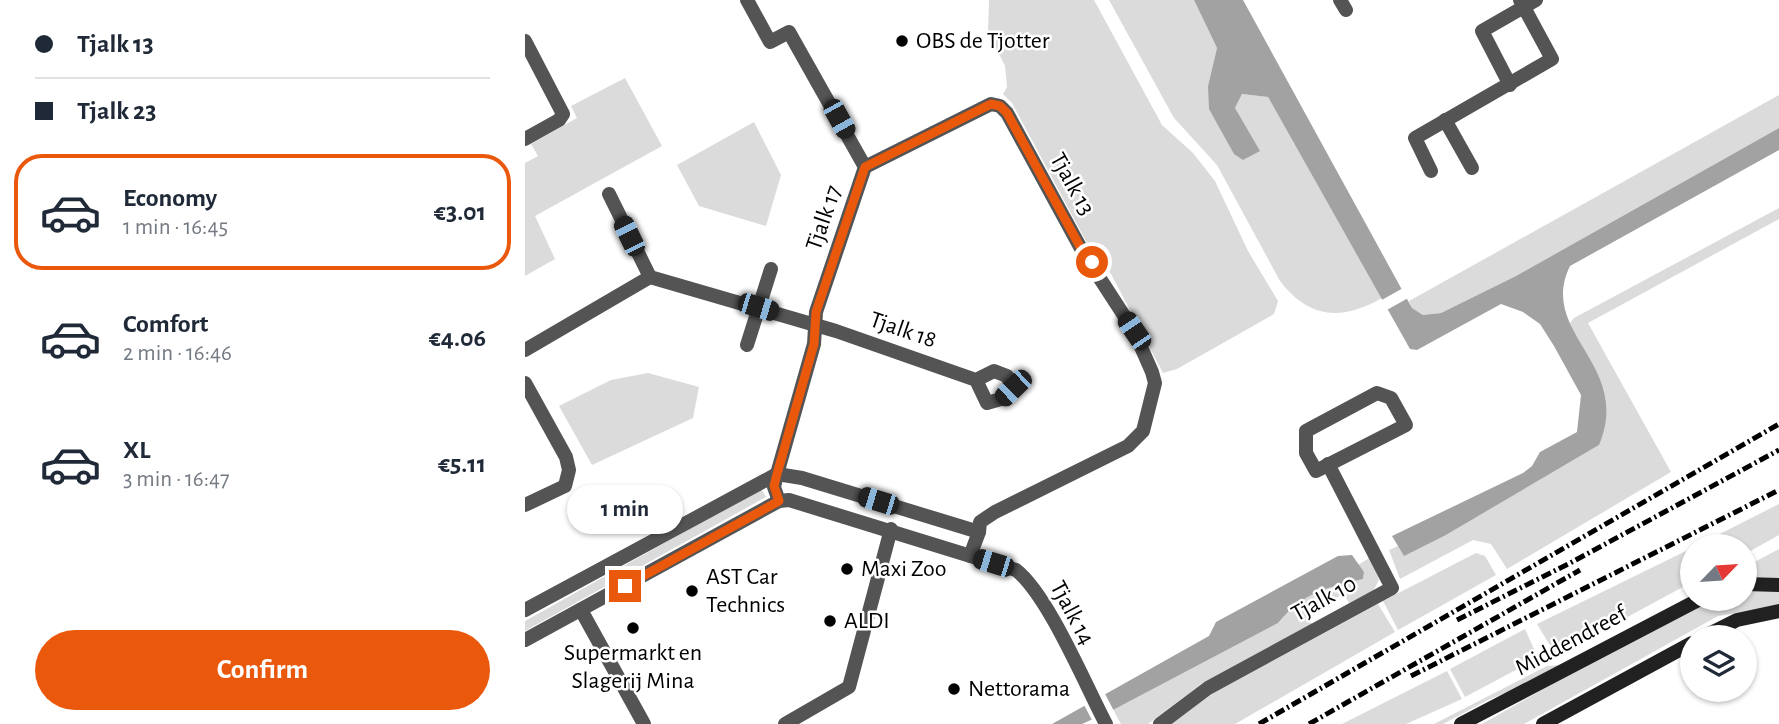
<!DOCTYPE html>
<html lang="en">
<head>
<meta charset="utf-8">
<style>
	:root { --surface:#fff; --page:#f2f2f3; --text:#1f2937; --muted:#747a83; --line:#e0e1e3; --accent:#ea580c }
	body { margin:0; font-family:"Alegreya Sans",sans-serif; background:var(--page); color:var(--text); height:100vh; display:flex; flex-direction:column; font-size:26px; white-space:nowrap }
	* { box-sizing:border-box; margin:0 }
	p { font-size:23px; color:var(--muted) }
	.icon { flex:none; width:38px; height:38px; fill:none; stroke:currentColor; stroke-width:2; stroke-linecap:round; stroke-linejoin:round }
	.map { position:relative; flex:1; overflow:hidden }
	.details { display:flex; flex-direction:column; background:var(--surface); width:525px }
	.details>* { flex:none }
	.hud { display:grid; align-content:center; height:154px; padding:0 35px; background:var(--surface) }
	.needle { width:46px; rotate:65deg }
	.controls { position:absolute; left:1155px; top:534px; display:grid; gap:14px }
	.controls a { display:grid; place-items:center; width:77px; height:77px; border-radius:50%; background:var(--surface); box-shadow:0 2px 5px #0004; font-size:35px }
	.end { position:absolute; width:32px; height:32px; margin:-16px; border:9px solid #ea580c; background:#fff; box-shadow:0 0 0 4px #fff }
	.from { border-radius:50% }
	.bubble { position:absolute; height:49px; border-radius:24px; background:var(--surface); box-shadow:0 2px 5px #0004; font-size:23px; font-weight:600; line-height:49px; text-align:center }
	.car { position:absolute; width:21px; height:42px; margin:-21px -10px; border-radius:9px; box-shadow:0 0 5px 2px #0007; background:linear-gradient(#222 24%,#8ab4d8 0 40%,#222 0 76%,#8ab4d8 0 86%,#222 0) }
	.hud b { display:flex; align-items:center; gap:24px; height:66px; font-size:26px }
	.hud b+b { border-top:2px solid var(--line) }
	.hud i { width:18px; height:18px; background:var(--text) }
	ul { padding:0; list-style:none }
	li { display:flex; align-items:center; gap:21px; height:116px; margin:0 14px 10px; padding:0 21px; border:4px solid transparent; border-radius:28px }
	li div { flex:1 }
	li b { display:block; font-size:26px }
	li em { font-style:normal; font-weight:600 }
	li.current { border-color:var(--accent) }
	li>.icon { width:63px; height:63px; stroke-width:1.5 }
	.primary-button { display:flex; gap:14px; margin-top:auto; padding:14px 35px }
	.primary-button a { flex:1; height:80px; border-radius:42px; background:var(--accent); color:#fff; font-size:28px; font-weight:600; line-height:80px; text-align:center }
	main { display:flex; flex:1; min-height:0 }
	.map>svg:first-child { display:block }
	.green { fill:#dbdbdb }
	.water { fill:#a2a2a2 }
	.pier { fill:#fff }
	.lines { fill:none; stroke-linecap:round; stroke-linejoin:round }
	.minor { stroke:#545454; stroke-width:14 }
	.tertiary { stroke:#545454; stroke-width:14 }
	.secondary { stroke:#212121; stroke-width:14 }
	.rail { stroke:#000; stroke-width:5; stroke-dasharray:10 3.5 2 3.5; stroke-linecap:butt }
	.route { stroke:#ea580c; stroke-width:9 }
	.poi-dot { fill:#000; stroke:#fff; stroke-width:2.5 }
	.labels { text-anchor:middle; dominant-baseline:central; stroke-width:5; stroke-linejoin:round; paint-order:stroke }
	.poi-label { font-size:24px; fill:#000; stroke:#fff; text-anchor:start }
	.street-label { font-size:24px; fill:#000; stroke:#fff }
</style>
</head>
<body>
<main>
<section class="details">
<div class="hud">
<b><i class="from"></i>Tjalk 13</b>
<b><i></i>Tjalk 23</b>
</div>
<ul>
<li class="current"><svg class="icon" aria-label="car" viewBox="0 0 24 24"><path d="M5 17H2v-5l4-1 3-4h7l3 4 3 1v5h-3M9 17h6M6 11h13"/><circle cx="7" cy="17" r="2"/><circle cx="17" cy="17" r="2"/></svg><div><b>Economy</b><p>1 min · 16:45</p></div><em>€3.01</em></li>
<li><svg class="icon" aria-label="car" viewBox="0 0 24 24"><path d="M5 17H2v-5l4-1 3-4h7l3 4 3 1v5h-3M9 17h6M6 11h13"/><circle cx="7" cy="17" r="2"/><circle cx="17" cy="17" r="2"/></svg><div><b>Comfort</b><p>2 min · 16:46</p></div><em>€4.06</em></li>
<li><svg class="icon" aria-label="car" viewBox="0 0 24 24"><path d="M5 17H2v-5l4-1 3-4h7l3 4 3 1v5h-3M9 17h6M6 11h13"/><circle cx="7" cy="17" r="2"/><circle cx="17" cy="17" r="2"/></svg><div><b>XL</b><p>3 min · 16:47</p></div><em>€5.11</em></li>
</ul>
<div class="primary-button"><a>Confirm</a></div>
</section>
<div class="map">
<svg width="1254" height="724" viewBox="0 0 1254 724">
	<rect width="100%" height="100%" fill="#fff"/>
	<g class="green">
		<polygon points="464,0 569,0 637,125 668,153 690,181 723,251 753,301 749,314 652,369 638,373 586,274 570,258 487,103 478,94 482,87 480,66 463,32"/>
		<path d="M584 0H669L692 48 683 86 709 154 716 120 710 108 717 94 743 97 857 298C817 321 784 319 755 281L692 165 649 118Z"/>
		<polygon points="100,78 137,146 10,216 30,259 0,276 0,163 13,156 6,144 52,118 46,106"/>
		<polygon points="1254,95 1254,128 991,276 916,313 898,315 887,308 884,301"/>
		<polygon points="229,122 256,175 241,226 174,206 152,165"/>
		<polygon points="1254,208 1254,219 1063,323 1146,472 982,569 966,544 948,540 875,579 864,550 873,546 879,555 921,535 1074,445 1045,323 1049,318"/>
		<polygon points="123,373 174,387 168,418 67,465 34,406 86,380"/>
		<polygon points="236,489 241,497 0,631 0,621"/>
		<polygon points="1254,504 1254,535 1220,554 1220,546 1171,546"/>
		<polygon points="1167,548 1167,582 1038,652 1029,652 1012,624"/>
		<polygon points="1254,549 1254,578 1220,578 1220,567"/>
		<polygon points="951,553 960,556 971,575 873,630 858,601"/>
		<path d="M846 557 854 580 848 591 824 603 819 594 782 613 787 624 679 682 623 724H596L588 710 753 623C782 589 799 589 838 579L839 572 833 565Z"/>
		<polygon points="1220,591 1254,591 1254,607 1193,616 999,724 957,724 1087,650 1183,602 1220,598"/>
		<polygon points="853,604 870,632 710,724 646,724 687,694"/>
		<polygon points="1000,629 1013,658 940,697 925,669"/>
		<polygon points="1037,665 1024,676 963,700 918,724 909,724 1022,666"/>
		<polygon points="922,671 937,699 881,724 817,724"/>
	</g>
	<g class="water">
		<path d="M669 0H718L887 308 898 315 916 313 991 276 1254 128V150L1045 266C1012 333 1108 364 1074 445L921 535 879 556 867 536 998 473 1007 466 1015 452 1052 432 1056 395 1029 346 1015 324 998 312 976 304 892 350 885 349 743 97 717 94 710 108 735 151 718 160 709 154 684 109 683 86 692 48Z"/>
		<path d="M827 555 839 572 838 579C800 589 781 590 753 623L588 710 557 724H527L684 636 691 622 813 556Z"/>
	</g>
	<g class="pier">
		<polygon points="880,287 885,297 860,311 855,301"/>
		<polygon points="579,692 590,713 568,722 558,703"/>
	</g>
	<g class="lines">
		<g class="minor">
			<polyline points="222,0 245,42 264,32 340,167 291,312 289,344 252,474 249,487 254,501"/>
			<polyline points="815,0 821,10"/>
			<polyline points="0,41 38,114 34,120 0,139"/>
			<polyline points="985,85 957,31 1011,0"/>
			<polyline points="920,120 947,168"/>
			<polyline points="340,167 466,104 475,106 482,113 559,254 609,331 627,372 630,383 618,431 603,446 470,512 455,522 454,532"/>
			<polyline points="906,171 890,138 1027,59 995,0"/>
			<polyline points="84,194 125,277 311,331 451,380 462,403 476,399 488,388 482,376 469,371 451,380"/>
			<polyline points="222,345 246,269"/>
			<polyline points="0,350 125,277"/>
			<polyline points="0,383 41,457 44,470 40,486 0,505"/>
			<polygon points="852,393 866,398 881,425 791,471 781,453 781,431"/>
			<polyline points="252,474 277,478 454,532 445,556"/>
			<polyline points="0,610 252,474"/>
			<polyline points="56,610 119,724"/>
			<polyline points="260,724 324,687 366,529"/>
			<polyline points="635,724 683,688 867,588 803,464"/>
		</g>
		<path class="tertiary" d="M0 640 254 501 264 500 491 570C523 595 560 684 581 724"/>
		<g class="secondary">
			<polyline points="1220,584 1254,585"/>
			<polyline points="1178,637 1212,620 1254,611"/>
			<polyline points="936,724 1177,598"/>
			<polyline points="1018,724 1167,643"/>
		</g>
		<g class="rail">
			<polyline points="932,620 1047,562 1254,450"/>
			<polyline points="886,676 1254,490"/>
			<polyline points="734,724 1254,424"/>
			<polyline points="784,724 1055,570"/>
		</g>
	</g>
	<g class="lines">
		<polyline class="route" points="100,586 254,501 249,486 252,474 289,344 291,312 340,167 466,104 475,106 482,113 559,254 567,262"/>
	</g>
	<g class="poi-dot">
		<circle cx="377" cy="41" r="7"/>
		<circle cx="322" cy="569" r="7"/>
		<circle cx="167" cy="591" r="7"/>
		<circle cx="305" cy="621" r="7"/>
		<circle cx="108" cy="628" r="7"/>
		<circle cx="429" cy="689" r="7"/>
	</g>
	<g class="labels">
		<g class="poi-label">
			<text x="391" y="41">OBS de Tjotter</text>
			<text x="336" y="569">Maxi Zoo</text>
			<text x="181" y="577">AST Car<tspan x="181" dy="28">Technics</tspan></text>
			<text x="319" y="621">ALDI</text>
			<text x="108" y="653" text-anchor="middle">Supermarkt en<tspan x="108" dy="28">Slagerij Mina</tspan></text>
			<text x="443" y="689">Nettorama</text>
		</g>
		<g class="street-label">
			<text transform="translate(547 184) rotate(61)">Tjalk 13</text>
			<text transform="translate(299 218) rotate(-71)">Tjalk 17</text>
			<text transform="translate(378 330) rotate(19)">Tjalk 18</text>
			<text transform="translate(799 599) rotate(-29)">Tjalk 10</text>
			<text transform="translate(547 613) rotate(62)">Tjalk 14</text>
			<text transform="translate(1046 641) rotate(-28)">Middendreef</text>
		</g>
	</g>
</svg>
<div class="controls">
<a><svg class="needle" viewBox="-14 -14 28 28"><path d="M0-13l5 13h-10z" fill="#e53935"/><path d="M0 13l5-13h-10z" fill="#747a83"/></svg></a>
<a><svg class="icon" aria-label="layers" viewBox="0 0 24 24"><path d="M12 4l9 5-9 5-9-5zM3 14l9 5 9-5"/></svg></a>
</div>
<i class="end from" style="left:567px;top:262px"></i>
<i class="end" style="left:100px;top:586px"></i>
<div class="bubble" style="left:42px;top:485px;width:116px">1 min</div>
<i class="car" style="left:314px;top:119px;rotate:151deg"></i>
<i class="car" style="left:104px;top:236px;rotate:334deg"></i>
<i class="car" style="left:233px;top:307px;rotate:107deg"></i>
<i class="car" style="left:609px;top:331px;rotate:326deg"></i>
<i class="car" style="left:488px;top:388px;rotate:226deg"></i>
<i class="car" style="left:353px;top:501px;rotate:287deg"></i>
<i class="car" style="left:468px;top:563px;rotate:287deg"></i>
</div>
</main>
</body>
</html>
